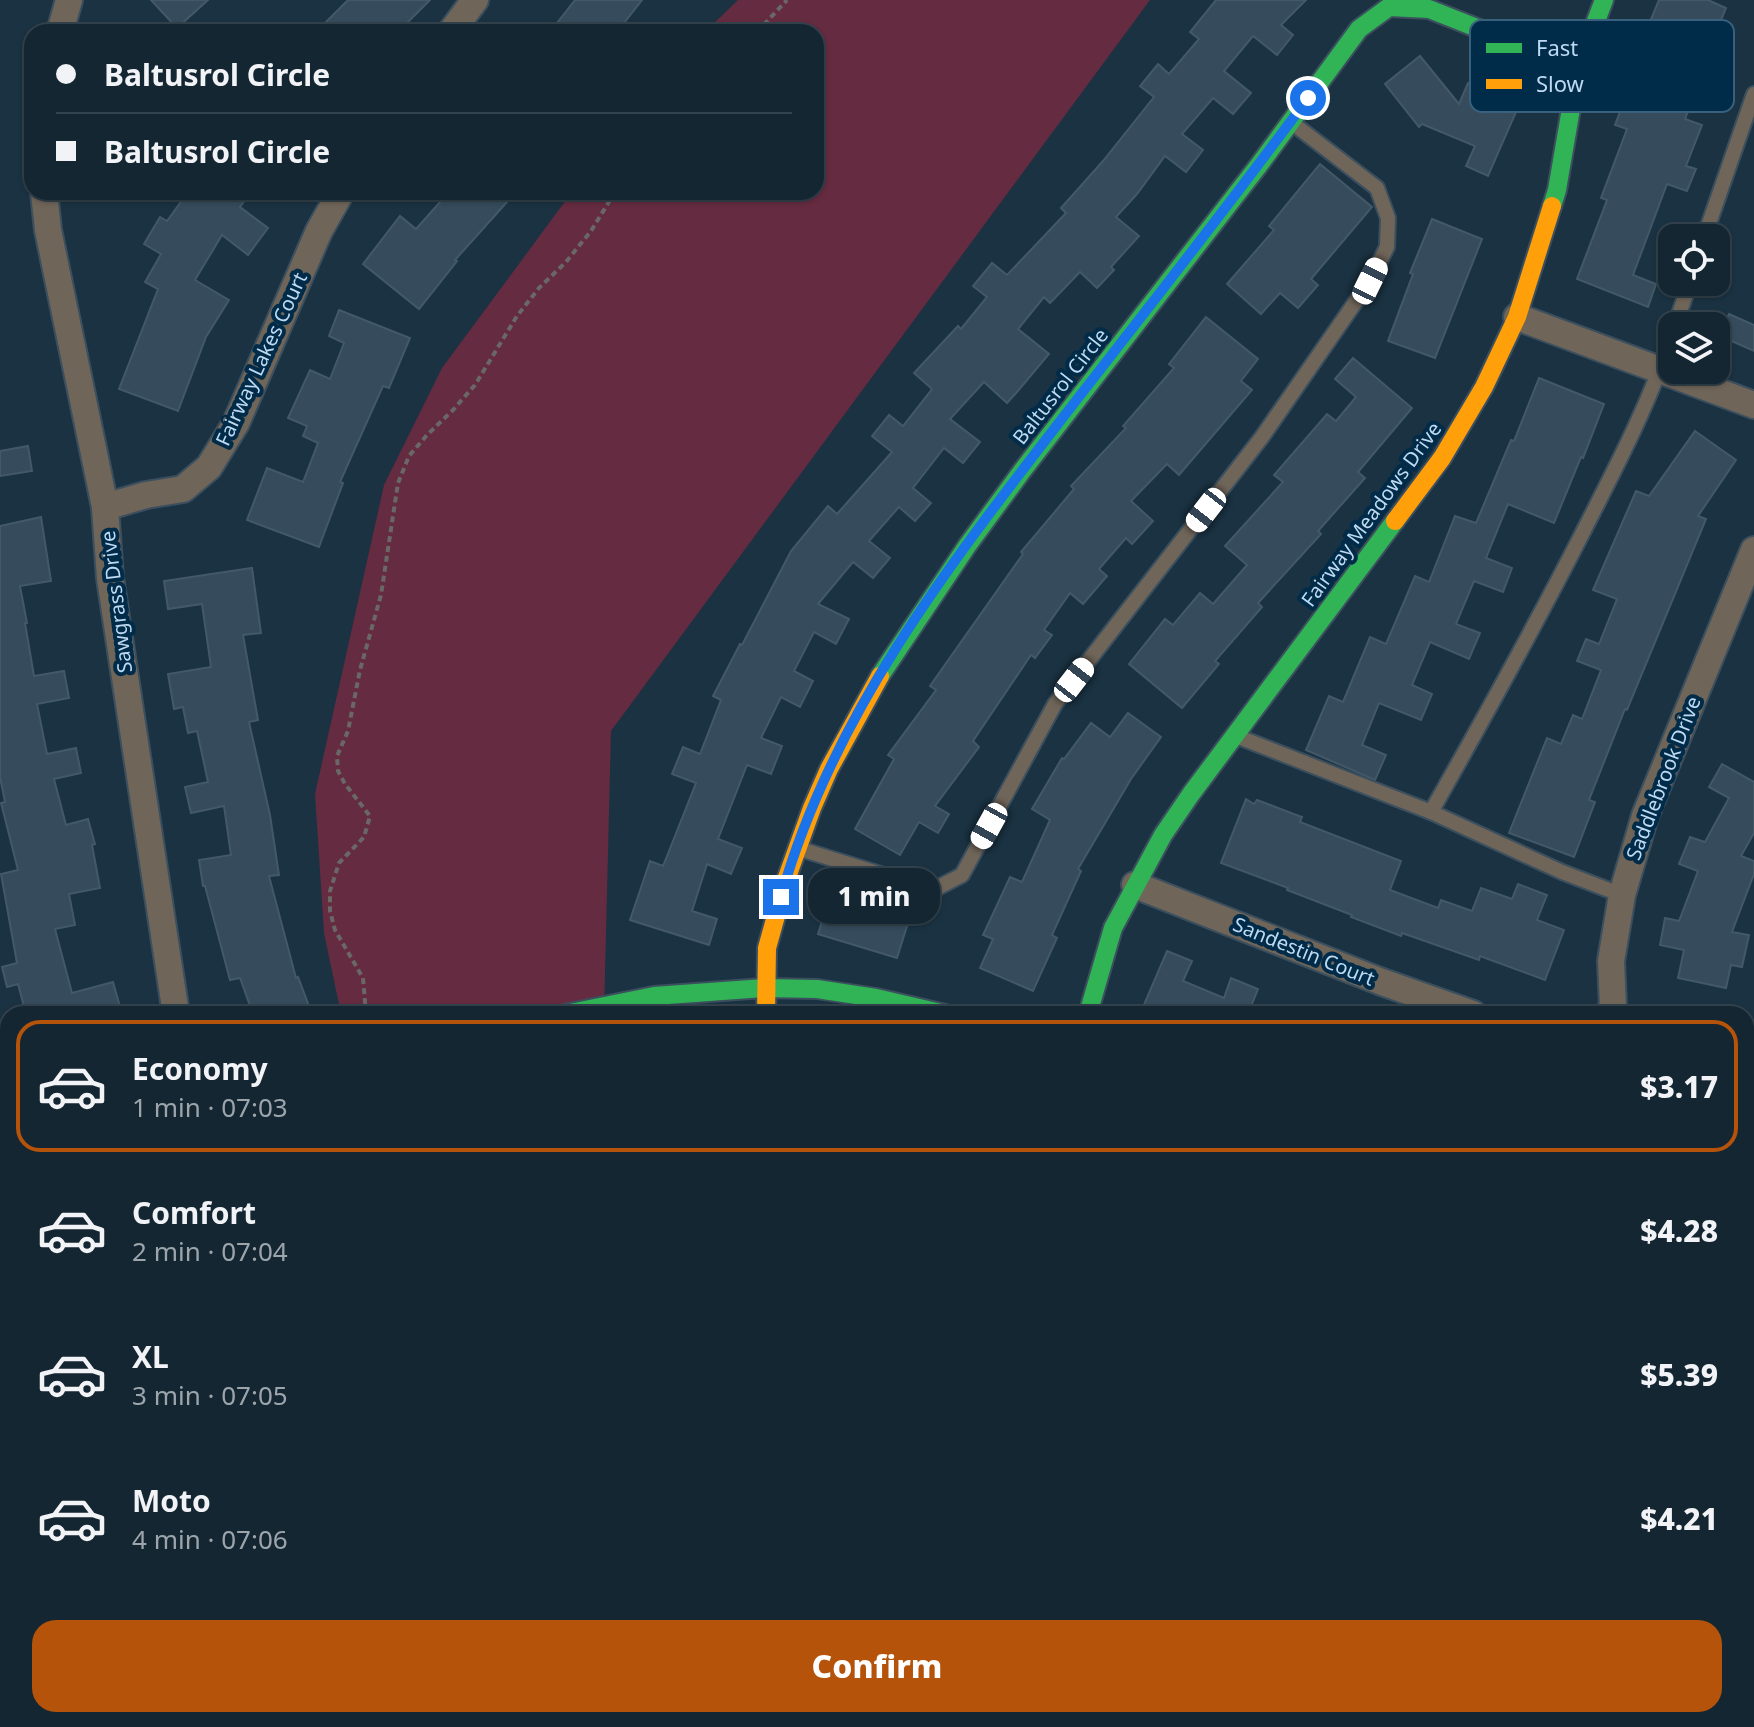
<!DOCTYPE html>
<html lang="en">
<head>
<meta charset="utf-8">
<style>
	:root { --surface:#142632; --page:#1d2e3a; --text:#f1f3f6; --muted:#9da5ac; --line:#33434d; --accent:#b45309 }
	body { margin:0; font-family:"Noto Sans",sans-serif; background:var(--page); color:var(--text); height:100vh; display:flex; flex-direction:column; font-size:30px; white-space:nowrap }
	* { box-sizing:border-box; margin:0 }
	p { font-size:26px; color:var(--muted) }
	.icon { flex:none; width:44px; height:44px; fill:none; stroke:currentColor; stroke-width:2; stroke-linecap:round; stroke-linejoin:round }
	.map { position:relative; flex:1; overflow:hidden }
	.drawer { position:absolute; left:0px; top:1006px; width:1754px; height:722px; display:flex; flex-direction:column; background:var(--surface); border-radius:24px 24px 0 0; box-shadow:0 2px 6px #0004,0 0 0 2px var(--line) }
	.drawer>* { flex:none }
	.guide { position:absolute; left:24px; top:24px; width:800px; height:176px; border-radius:24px; box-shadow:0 2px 6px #0004,0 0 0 2px var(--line); display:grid; align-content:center; height:176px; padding:0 32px; background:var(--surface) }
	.buttons { position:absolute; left:1658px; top:224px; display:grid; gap:16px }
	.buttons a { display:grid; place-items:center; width:72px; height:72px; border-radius:16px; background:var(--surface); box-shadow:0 2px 6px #0004,0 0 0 2px var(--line); font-size:40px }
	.end { position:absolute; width:36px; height:36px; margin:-18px; border:10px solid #1a73e8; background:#fff; box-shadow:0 0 0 4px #fff }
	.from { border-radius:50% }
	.bubble { position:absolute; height:56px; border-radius:24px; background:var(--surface); box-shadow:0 2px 6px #0004,0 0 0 2px var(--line); font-size:26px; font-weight:800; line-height:56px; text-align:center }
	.car { position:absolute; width:24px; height:48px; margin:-24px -12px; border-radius:10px; box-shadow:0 0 6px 2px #0007; background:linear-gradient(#fff 24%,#345 0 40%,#fff 0 76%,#345 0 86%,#fff 0) }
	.guide b { display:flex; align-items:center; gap:28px; height:76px; font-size:30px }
	.guide b+b { border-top:2px solid var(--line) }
	.guide i { width:20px; height:20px; background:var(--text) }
	ul { padding:14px 0 0; list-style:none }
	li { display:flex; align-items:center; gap:24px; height:132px; margin:0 16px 12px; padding:0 16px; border:4px solid transparent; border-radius:24px }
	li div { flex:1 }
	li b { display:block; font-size:30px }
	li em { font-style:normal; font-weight:800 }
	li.on { border-color:var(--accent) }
	li>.icon { width:72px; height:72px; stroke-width:1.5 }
	.action { display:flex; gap:16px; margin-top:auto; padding:16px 32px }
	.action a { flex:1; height:92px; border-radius:24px; background:var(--accent); color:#fff; font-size:32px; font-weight:800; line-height:92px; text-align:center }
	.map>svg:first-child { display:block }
	.green { fill:#652b40 }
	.building { fill:#364c5c; stroke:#435968; stroke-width:2 }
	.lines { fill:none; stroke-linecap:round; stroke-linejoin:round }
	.lane-casing { stroke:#3b4f5e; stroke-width:18 }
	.street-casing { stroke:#3b4f5e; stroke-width:30 }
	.fast-casing { stroke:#3b4f5e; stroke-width:22 }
	.slow-casing { stroke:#3b4f5e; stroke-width:22 }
	.path { stroke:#696866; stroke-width:4; stroke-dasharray:6 4; stroke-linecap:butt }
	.lane { stroke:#706559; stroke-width:14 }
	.street { stroke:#706559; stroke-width:26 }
	.fast { stroke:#30b455; stroke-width:18 }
	.slow { stroke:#ff9f0a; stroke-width:18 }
	.route { stroke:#1a73e8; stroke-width:10 }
	.labels { text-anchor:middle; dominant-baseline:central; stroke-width:8; stroke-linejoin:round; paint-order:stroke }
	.street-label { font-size:20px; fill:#bedaf2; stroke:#002b49 }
	.key { fill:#002b49; stroke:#39607c; stroke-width:2 }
	.key-label { font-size:22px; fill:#bedaf2 }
</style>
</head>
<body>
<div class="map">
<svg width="1754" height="1727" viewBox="0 0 1754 1727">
	<rect width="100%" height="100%" fill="#1a3242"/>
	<g class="green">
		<polygon points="738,0 1150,0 611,731 604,1014 341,1014 324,933 315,794 384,485 442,368 572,192 816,192 816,32 705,32"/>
		<polygon points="8,1141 8,1720 61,1720 62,1727 0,1727 0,1144"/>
		<polygon points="532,1720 930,1720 935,1727 533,1727"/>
	</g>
	<g class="building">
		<polygon points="151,0 208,0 177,28"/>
		<polygon points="348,0 430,0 398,32 316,32"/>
		<polygon points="575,0 642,0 617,32 550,32"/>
		<polygon points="1216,0 1306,0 1281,25 1293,35 1277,55 1253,36 1224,71 1251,93 1233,114 1213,98 1182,134 1203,150 1186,172 1165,156 1137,194 1116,217 1139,236 1111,267 1114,270 1097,288 1080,272 1050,303 1044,297 1018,329 1049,354 1017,392 1007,403 984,382 950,419 980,442 963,463 944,448 913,488 931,503 915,521 899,507 869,541 890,558 873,578 853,562 818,604 849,619 836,644 814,632 794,671 813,681 800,707 781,697 761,738 782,746 771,774 747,765 718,839 742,848 731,874 707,864 692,911 717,919 709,945 630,920 650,861 663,866 696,783 672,774 683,747 700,754 721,700 713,696 740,644 742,645 791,551 828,506 837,514 892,452 872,436 889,415 903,426 932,389 914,373 958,326 961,329 987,297 973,286 992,263 1007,275 1066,213 1061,208 1103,161 1154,97 1140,86 1158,64 1169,74 1199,39 1190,32"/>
		<polygon points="1659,0 1708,0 1726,8 1704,61 1644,36"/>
		<polygon points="1420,56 1459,104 1468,83 1519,105 1488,176 1466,166 1475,146 1422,124 1419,127 1385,84"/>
		<polygon points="1635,73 1694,96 1685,119 1702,125 1686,166 1696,169 1687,191 1667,184 1633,275 1656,284 1648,307 1577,279 1607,200 1601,198 1627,129 1615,125"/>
		<polygon points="1320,164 1372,207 1311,279 1318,285 1298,308 1280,293 1261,314 1227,284 1274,230 1269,226"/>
		<polygon points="188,192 251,192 240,207 268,228 248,255 222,235 195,280 229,300 206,337 178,411 119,389 158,289 145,282 161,254 144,244 160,217 167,221"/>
		<polygon points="449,192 496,192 507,202 455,260 457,261 419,309 363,264 400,216 416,229"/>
		<polygon points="1432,219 1482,239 1435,358 1388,341 1413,274 1410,273"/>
		<polygon points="339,310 410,338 389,388 383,386 340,482 343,483 319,547 247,520 267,468 303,482 318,443 303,436 307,426 288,418 310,370 330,379 344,343 329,336"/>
		<polygon points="1729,314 1754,325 1754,351 1718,335"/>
		<polygon points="1206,317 1258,359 1241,381 1252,390 1179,475 1167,464 1131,501 1153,521 1132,544 1126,538 1099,569 1107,576 1083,604 1070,593 1044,630 1052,635 1035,658 1031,655 973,741 979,747 935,806 949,814 938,833 919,822 900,855 855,829 894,759 888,755 936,690 930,686 1023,554 1021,552 1074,489 1071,486 1126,428 1123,426 1174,368 1169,364"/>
		<polygon points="1353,358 1412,408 1358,472 1365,478 1318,531 1321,534 1258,603 1262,607 1215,661 1219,664 1182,708 1129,664 1165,619 1173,625 1200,593 1213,604 1247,565 1225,546 1283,482 1274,475 1327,414 1336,421 1356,397 1335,379"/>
		<polygon points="1539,378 1604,404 1583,458 1581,457 1554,523 1508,504 1486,558 1512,568 1503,592 1474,581 1456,624 1480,633 1469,659 1430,642 1412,685 1432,694 1421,720 1379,703 1362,745 1386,755 1375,780 1306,750 1329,696 1343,702 1370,637 1386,644 1415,576 1429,582 1455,516 1476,523 1511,440 1514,441"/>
		<polygon points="1695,431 1736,460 1698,516 1706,519 1627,710 1625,709 1589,800 1595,802 1574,857 1509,833 1547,738 1561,744 1573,715 1582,719 1601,670 1577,661 1586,639 1599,644 1617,599 1593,590 1636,491 1649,496"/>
		<polygon points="28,446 32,471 0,476 0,451"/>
		<polygon points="41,517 51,581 20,586 27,623 25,623 34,676 64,671 69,698 37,704 47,754 76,748 81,773 54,779 66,825 88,819 95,844 92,845 100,888 69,894 75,925 55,929 72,993 113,982 122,1014 26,1014 18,984 7,987 2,967 17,963 1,874 18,870 1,803 5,802 0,777 0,526"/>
		<polygon points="252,568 261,633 243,635 258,720 249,722 270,815 279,875 269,876 296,978 298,977 312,1014 253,1014 240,978 230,980 205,886 203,886 199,860 231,855 224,806 191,813 185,787 208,782 197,731 188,733 183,707 174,709 168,674 211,667 202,604 168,609 164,581"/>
		<polygon points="1128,713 1161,737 1131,779 1078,869 1081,871 1052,935 1057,938 1033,991 980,968 993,939 983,935 1010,877 1022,882 1050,820 1032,809 1062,758 1064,759 1091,723 1110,737"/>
		<polygon points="1722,764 1754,782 1754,833 1741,856 1754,861 1754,874 1732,932 1749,935 1742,967 1731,965 1726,988 1678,978 1684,950 1660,945 1665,918 1679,921 1698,871 1679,864 1690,837 1705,842 1729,798 1709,787"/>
		<polygon points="1246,799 1254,804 1257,800 1302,817 1300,822 1401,861 1390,890 1438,908 1441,900 1472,911 1481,888 1512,899 1518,884 1547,895 1537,920 1564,930 1545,980 1480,956 1479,960 1402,933 1401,936 1351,917 1352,915 1287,890 1288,888 1221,863"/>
		<polygon points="835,880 914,904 897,958 818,934"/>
		<polygon points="1167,951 1192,961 1183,981 1224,998 1231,978 1258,989 1250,1009 1261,1014 1140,1014"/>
	</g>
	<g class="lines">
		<g class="lane-casing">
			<g id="lane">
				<polyline points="1704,238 1754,94"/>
				<polyline points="1675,326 1690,282"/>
				<path d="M1236 736 1431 812C1483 720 1534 628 1582 534 1615 469 1649 405 1672 335"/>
				<polyline points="1431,812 1562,872 1622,895"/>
				<polyline points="797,848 916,885 939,887 962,875 1055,704 1262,437 1370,281 1387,247 1388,218 1377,188 1291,122"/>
			</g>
		</g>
		<g class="street-casing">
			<g id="street">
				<polyline points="60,32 69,0"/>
				<polyline points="451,32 475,0"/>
				<polyline points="44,192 48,230 105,507 110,578 176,1014"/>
				<polyline points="1517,317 1754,405"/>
				<polyline points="105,507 146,495 183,489 209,467 236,423 319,231 341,192"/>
				<polyline points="1135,885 1382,982 1473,1014"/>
				<polyline points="1608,1014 1613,1007 1611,961 1622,895 1645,816 1754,550"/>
				<polyline points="1746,1361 1754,1355"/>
				<polyline points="356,1720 358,1727"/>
				<polyline points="1162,1720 1167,1727"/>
				<polyline points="1602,1720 1607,1727"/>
			</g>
		</g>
		<g class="fast-casing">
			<g id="fast">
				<polyline points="1552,206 1557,190 1578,68 1604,0"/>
				<polyline points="880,676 967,546 1022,471 1259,165 1359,29 1389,7 1429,9 1578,68"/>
				<polyline points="565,1014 654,996 765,988 817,989 876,998 945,1014"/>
				<polyline points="1088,1014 1113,928 1163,835 1191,794 1395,521"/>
				<polyline points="0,1211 8,1209"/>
				<polyline points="1746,1534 1754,1544"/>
			</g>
		</g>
		<g class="slow-casing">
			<g id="slow">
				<polyline points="1395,521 1442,458 1484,387 1517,317 1552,206"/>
				<polyline points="766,1014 767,948 786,880 812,808 829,769 880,676"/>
				<polyline points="0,1165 8,1163"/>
				<polyline points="1746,1577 1754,1587"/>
			</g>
		</g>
		<g class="path">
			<polyline points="757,32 787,0"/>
			<polyline points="366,1014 363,978 335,930 330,911 330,891 339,863 364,837 370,816 345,784 338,771 337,756 348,731 360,670 381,595 398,483 409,456 427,435 453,410 475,385 517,316 539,288 566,262 591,231 615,192"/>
			<polyline points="0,1242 8,1255"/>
			<polyline points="0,1565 8,1559"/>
			<polyline points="637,1720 640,1727"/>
		</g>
		<use href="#lane" class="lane"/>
		<use href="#street" class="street"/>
		<use href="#fast" class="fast"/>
		<use href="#slow" class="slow"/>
	</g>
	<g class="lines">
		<path class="route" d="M781 897C831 717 949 565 1061 420 1144 313 1228 207 1308 98"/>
	</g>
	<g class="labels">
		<g class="street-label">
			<text transform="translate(261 359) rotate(-65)">Fairway Lakes Court</text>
			<text transform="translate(1060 386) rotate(-52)">Baltusrol Circle</text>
			<text transform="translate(1371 514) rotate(-54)">Fairway Meadows Drive</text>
			<text transform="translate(116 602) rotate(-97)">Sawgrass Drive</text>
			<text transform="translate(1663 778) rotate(-69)">Saddlebrook Drive</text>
			<text transform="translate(1304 951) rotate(22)">Sandestin Court</text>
		</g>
	</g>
	<rect x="1470" y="20" width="264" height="92" rx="12" class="key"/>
	<rect x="1486" y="43" width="36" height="10" fill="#30b455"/>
	<rect x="1486" y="79" width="36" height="10" fill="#ff9f0a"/>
	<g class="key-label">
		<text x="1536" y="56">Fast</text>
		<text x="1536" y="92">Slow</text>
	</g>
</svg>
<div class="buttons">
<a><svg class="icon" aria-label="locate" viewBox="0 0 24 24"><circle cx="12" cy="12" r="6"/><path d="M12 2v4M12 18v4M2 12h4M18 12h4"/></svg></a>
<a><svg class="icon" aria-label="layers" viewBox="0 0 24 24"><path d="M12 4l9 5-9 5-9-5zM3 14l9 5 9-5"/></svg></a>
</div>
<i class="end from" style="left:1308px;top:98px"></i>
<i class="end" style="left:781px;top:897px"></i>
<div class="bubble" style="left:808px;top:868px;width:132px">1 min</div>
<i class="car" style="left:1370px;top:281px;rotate:26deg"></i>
<i class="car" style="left:1206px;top:510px;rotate:218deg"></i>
<i class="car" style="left:1074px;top:680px;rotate:38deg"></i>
<i class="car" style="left:989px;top:826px;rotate:209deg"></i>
<div class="guide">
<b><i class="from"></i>Baltusrol Circle</b>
<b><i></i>Baltusrol Circle</b>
</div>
<section class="drawer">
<ul>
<li class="on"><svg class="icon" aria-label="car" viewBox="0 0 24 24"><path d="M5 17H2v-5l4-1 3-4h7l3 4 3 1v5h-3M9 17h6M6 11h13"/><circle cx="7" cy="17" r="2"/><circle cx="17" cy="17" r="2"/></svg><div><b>Economy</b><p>1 min · 07:03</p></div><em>$3.17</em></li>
<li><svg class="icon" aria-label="car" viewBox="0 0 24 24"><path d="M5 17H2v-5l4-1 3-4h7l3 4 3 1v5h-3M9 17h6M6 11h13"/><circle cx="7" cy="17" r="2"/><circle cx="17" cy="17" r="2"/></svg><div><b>Comfort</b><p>2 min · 07:04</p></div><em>$4.28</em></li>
<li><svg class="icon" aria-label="car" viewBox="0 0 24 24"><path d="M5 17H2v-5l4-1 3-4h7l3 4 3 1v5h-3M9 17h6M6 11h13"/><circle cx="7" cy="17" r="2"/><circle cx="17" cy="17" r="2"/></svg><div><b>XL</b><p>3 min · 07:05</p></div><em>$5.39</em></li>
<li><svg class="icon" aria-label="car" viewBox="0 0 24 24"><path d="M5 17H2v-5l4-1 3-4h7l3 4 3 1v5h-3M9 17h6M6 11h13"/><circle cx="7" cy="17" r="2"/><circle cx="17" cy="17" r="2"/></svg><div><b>Moto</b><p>4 min · 07:06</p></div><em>$4.21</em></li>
</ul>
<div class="action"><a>Confirm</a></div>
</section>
</div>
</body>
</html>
